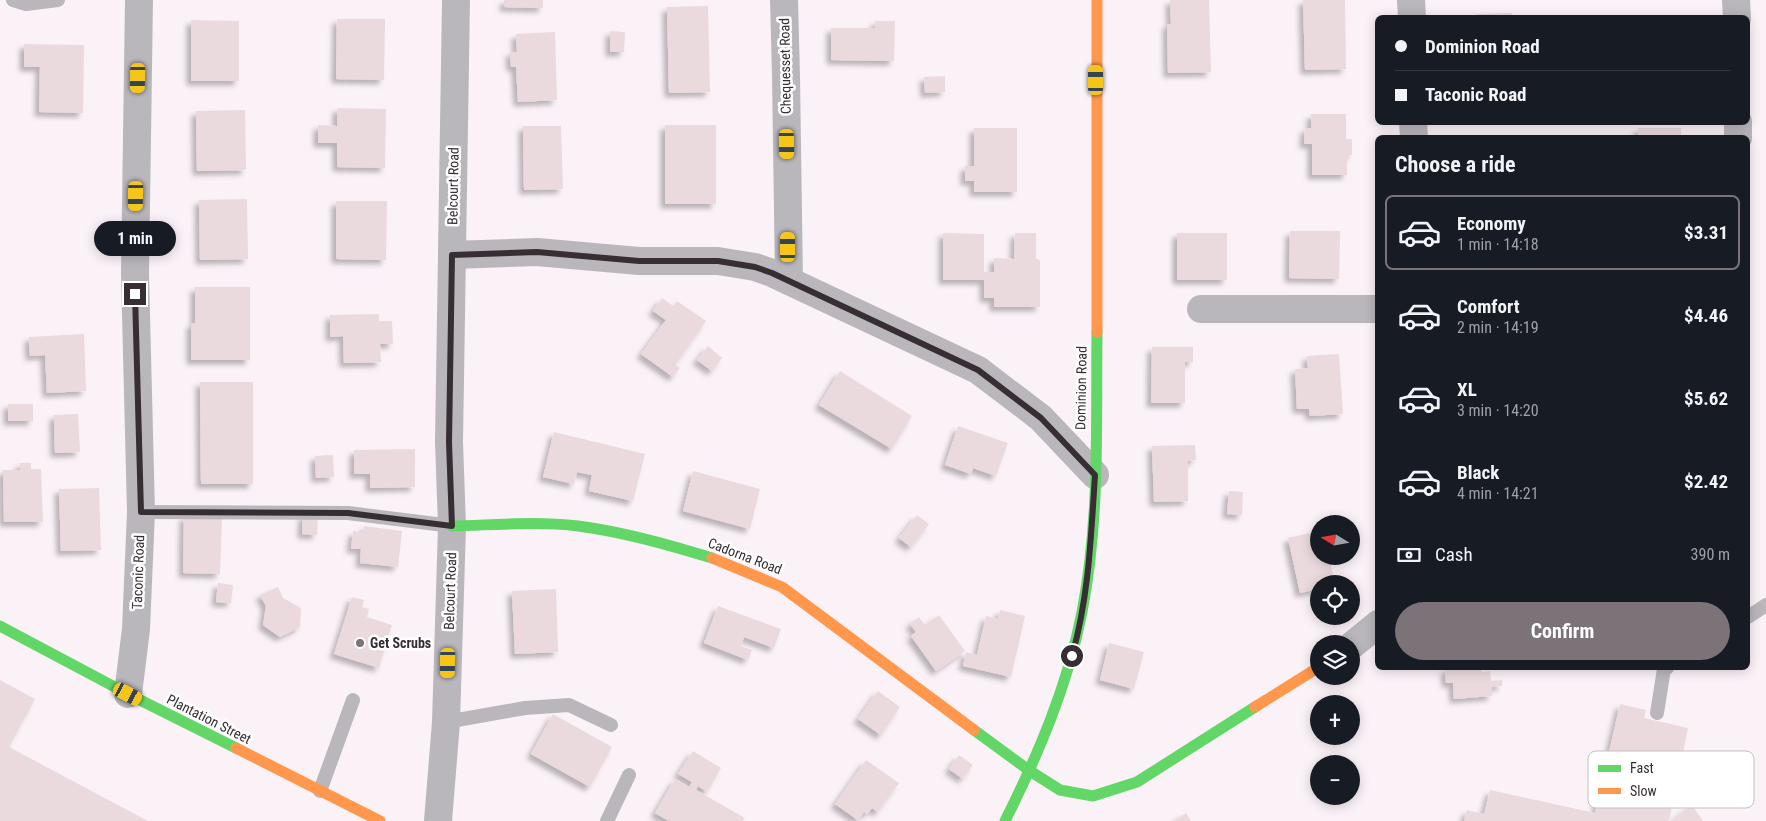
<!DOCTYPE html>
<html lang="en">
<head>
<meta charset="utf-8">
<style>
	:root { --surface:#171b24; --page:#20242c; --text:#f1f3f6; --muted:#9ea1a6; --line:#363941; --accent:#7b7378 }
	body { margin:0; font-family:"Roboto Condensed",sans-serif; background:var(--page); color:var(--text); height:100vh; display:flex; flex-direction:column; font-size:19px; white-space:nowrap }
	* { box-sizing:border-box; margin:0 }
	p { font-size:16px; color:var(--muted) }
	.icon { flex:none; width:28px; height:28px; fill:none; stroke:currentColor; stroke-width:2; stroke-linecap:round; stroke-linejoin:round }
	.map { position:relative; flex:1; overflow:hidden }
	.side { position:absolute; left:1375px; top:135px; width:375px; height:535px; display:flex; flex-direction:column; background:var(--surface); border-radius:8px; box-shadow:0 2px 12px #0003 }
	.side>* { flex:none }
	.guide { position:absolute; left:1375px; top:15px; width:375px; height:110px; border-radius:8px; box-shadow:0 2px 12px #0003; display:grid; align-content:center; height:110px; padding:0 20px; background:var(--surface) }
	.needle { width:32px; rotate:281deg }
	.buttons { position:absolute; left:1310px; top:515px; display:grid; gap:10px }
	.buttons a { display:grid; place-items:center; width:50px; height:50px; border-radius:50%; background:var(--surface); box-shadow:0 2px 12px #0003; font-size:25px }
	.end { position:absolute; width:22px; height:22px; margin:-11px; border:6px solid #362e33; background:#fff; box-shadow:0 0 0 2px #fff }
	.from { border-radius:50% }
	.bubble { position:absolute; height:35px; border-radius:18px; background:var(--surface); box-shadow:0 2px 12px #0003; font-size:16px; font-weight:700; line-height:35px; text-align:center }
	.car { position:absolute; width:15px; height:30px; margin:-15px -8px; border-radius:6px; box-shadow:0 0 4px 1px #0007; background:linear-gradient(#f5c518 24%,#345 0 40%,#f5c518 0 76%,#345 0 86%,#f5c518 0) }
	.guide b { display:flex; align-items:center; gap:18px; height:48px; font-size:19px }
	.guide b+b { border-top:1px solid var(--line) }
	.guide i { width:12px; height:12px; background:var(--text) }
	ul { padding:0; list-style:none }
	li { display:flex; align-items:center; gap:15px; height:75px; margin:0 10px 8px; padding:0 10px; border:2px solid transparent; border-radius:8px }
	li div { flex:1 }
	li b { display:block; font-size:19px }
	li em { font-style:normal; font-weight:700 }
	li.on { border-color:var(--accent) }
	li>.icon { width:45px; height:45px; stroke-width:1.5 }
	h2 { padding:0 20px; font-size:22px; line-height:60px }
	.pay { display:flex; align-items:center; gap:12px; height:55px; padding:0 20px; font-size:19px }
	.pay p { margin-inline-start:auto }
	.button { display:flex; gap:10px; margin-top:auto; padding:10px 20px }
	.button a { flex:1; height:58px; border-radius:30px; background:var(--accent); color:#fff; font-size:20px; font-weight:700; line-height:58px; text-align:center }
	.map>svg:first-child { display:block }
	.building { fill:#eadade; filter:url(#shadow) }
	.lines { fill:none; stroke-linecap:round; stroke-linejoin:round }
	.lane { stroke:#bab7bc; stroke-width:14 }
	.street { stroke:#bab7bc; stroke-width:28 }
	.fast { stroke:#63d668; stroke-width:11 }
	.slow { stroke:#ff974d; stroke-width:11 }
	.route { stroke:#362e33; stroke-width:6 }
	.poi-dot { fill:#7b7378; stroke:#fff; stroke-width:2 }
	.labels { text-anchor:middle; dominant-baseline:central; stroke-width:5; stroke-linejoin:round; paint-order:stroke }
	.street-label { font-size:14px; fill:#362e33; stroke:#fff }
	.poi-label { font-size:14px; font-weight:bold; fill:#362e33; stroke:#fff; text-anchor:start }
	.key { fill:#fff; stroke:#c3c0c2; stroke-width:1 }
	.key-label { font-size:14px; fill:#362e33 }
</style>
</head>
<body>
<div class="map">
<svg width="1766" height="821" viewBox="0 0 1766 821">
	<defs>
		<filter id="shadow"><feDropShadow dx="-4.5" dy="4.5" stdDeviation="2.5" flood-color="#0004"/></filter>
	</defs>
	<rect width="100%" height="100%" fill="#fbf2f8"/>
	<g class="building">
		<polygon points="504,0 543,0 543,8 504,7"/>
		<polygon points="1170,0 1209,0 1211,72 1168,73 1167,24 1171,24"/>
		<polygon points="1303,0 1345,0 1346,69 1305,70"/>
		<polygon points="708,6 710,92 669,93 667,7"/>
		<polygon points="1512,13 1512,18 1477,18 1477,14"/>
		<polygon points="337,19 385,19 384,80 336,79"/>
		<polygon points="191,20 239,21 239,81 191,81"/>
		<polygon points="875,21 895,21 894,61 831,60 831,28 875,28"/>
		<polygon points="610,31 625,32 624,52 610,52"/>
		<polygon points="555,32 557,100 518,102 516,67 511,67 510,52 517,52 516,34"/>
		<polygon points="24,44 84,45 83,113 39,112 40,67 24,67"/>
		<polygon points="945,76 945,92 925,93 924,77"/>
		<polygon points="337,108 386,109 385,168 337,167 337,143 318,143 318,125 337,126"/>
		<polygon points="245,110 246,170 197,171 196,111"/>
		<polygon points="1311,114 1346,114 1346,139 1352,139 1352,155 1347,155 1347,175 1312,175 1312,144 1304,144 1305,128 1311,128"/>
		<rect x="665" y="125" width="51" height="79"/>
		<polygon points="523,126 561,126 563,189 524,190"/>
		<polygon points="974,128 1017,128 1017,192 974,192 974,181 965,181 965,166 974,166"/>
		<rect x="1638" y="128" width="43" height="10"/>
		<polygon points="247,199 248,259 200,260 199,200"/>
		<polygon points="336,201 387,201 386,260 336,259"/>
		<polygon points="1290,231 1340,231 1339,279 1289,278"/>
		<polygon points="943,233 984,234 984,272 994,272 994,258 1014,259 1015,233 1036,233 1036,259 1040,260 1040,307 994,307 994,298 984,298 984,280 943,280"/>
		<rect x="1177" y="233" width="50" height="47"/>
		<polygon points="195,287 250,287 250,360 191,360 191,324 195,323"/>
		<polygon points="662,298 673,306 677,301 706,321 675,365 680,368 673,377 641,354 666,320 653,311"/>
		<polygon points="379,314 379,321 392,321 393,344 380,344 381,362 344,363 343,336 330,337 330,315"/>
		<polygon points="84,334 86,391 47,393 45,355 30,356 29,337"/>
		<polygon points="708,346 722,358 712,371 697,360"/>
		<polygon points="1152,347 1193,347 1193,362 1185,362 1185,403 1151,403"/>
		<polygon points="1339,354 1343,414 1310,416 1309,409 1297,409 1295,369 1308,368 1307,356"/>
		<polygon points="840,371 912,416 892,449 819,405"/>
		<polygon points="200,382 253,382 253,484 201,484"/>
		<rect x="8" y="404" width="25" height="17"/>
		<polygon points="78,414 80,452 55,453 54,415"/>
		<polygon points="958,426 1008,443 996,476 973,468 971,474 945,465"/>
		<polygon points="554,432 645,454 633,501 589,491 592,475 577,472 574,484 543,477"/>
		<polygon points="1195,445 1196,460 1188,461 1188,501 1154,502 1152,446"/>
		<polygon points="415,449 415,487 370,488 370,474 354,474 354,450"/>
		<polygon points="333,455 334,477 316,478 315,456"/>
		<polygon points="20,463 31,463 31,469 41,469 43,522 4,522 3,470 20,470"/>
		<polygon points="693,471 760,489 750,529 683,511"/>
		<polygon points="99,488 101,550 61,551 59,489"/>
		<polygon points="1229,491 1243,492 1242,515 1227,514"/>
		<polygon points="303,514 318,515 317,535 302,534"/>
		<polygon points="917,515 929,524 911,547 899,538"/>
		<polygon points="184,516 222,517 220,574 183,573"/>
		<polygon points="364,526 402,531 398,567 360,563 361,549 351,549 353,531 363,533"/>
		<polygon points="1319,531 1319,556 1329,556 1335,584 1319,584 1319,589 1300,593 1288,538"/>
		<polygon points="218,583 233,585 231,603 216,602"/>
		<polygon points="278,587 283,598 301,608 300,627 280,637 263,625 266,606 260,595"/>
		<polygon points="556,589 558,652 515,654 512,591"/>
		<polygon points="352,597 364,600 362,607 369,609 367,617 392,625 379,668 334,654"/>
		<polygon points="718,606 781,629 774,648 744,637 741,646 752,650 748,660 704,643"/>
		<polygon points="1000,610 1025,616 1011,677 963,666 966,652 977,655 986,616 998,619"/>
		<polygon points="939,615 965,651 936,671 911,636 916,632 910,624 919,617 925,625"/>
		<polygon points="1109,643 1144,652 1134,689 1100,680"/>
		<polygon points="1452,668 1481,668 1482,672 1490,671 1491,681 1502,680 1502,686 1492,687 1492,696 1454,699 1453,683 1446,683 1445,669"/>
		<polygon points="0,680 35,699 9,747 148,821 0,821"/>
		<polygon points="878,691 900,707 881,735 858,719"/>
		<polygon points="1620,704 1646,710 1644,718 1688,728 1669,821 1464,821 1467,810 1484,814 1490,790 1595,813"/>
		<polygon points="553,714 612,747 590,787 531,754"/>
		<polygon points="693,751 721,768 707,792 698,786 696,790 745,818 743,821 669,821 655,813 675,779 689,787 692,782 678,774"/>
		<polygon points="959,755 973,765 963,779 949,769"/>
		<polygon points="866,760 899,783 878,812 872,808 867,814 864,812 858,820 835,804"/>
		<polygon points="1692,805 1703,821 1671,821"/>
		<polygon points="1186,813 1191,821 1174,821"/>
	</g>
	<g class="lines">
		<g class="lane">
			<polyline points="13,0 26,4 58,0"/>
			<polyline points="141,512 348,513 452,526"/>
			<polyline points="1748,617 1766,605"/>
			<polyline points="1657,713 1664,669 1667,668"/>
			<polyline points="446,722 525,708 569,705 611,725"/>
			<polyline points="320,791 353,700"/>
			<polyline points="607,821 629,775"/>
		</g>
		<g class="street">
			<polyline points="784,0 786,76 789,281"/>
			<polyline points="1411,0 1412,18"/>
			<polyline points="1736,0 1737,18"/>
			<polyline points="1413,122 1414,138"/>
			<polyline points="1738,138 1738,122"/>
			<polyline points="452,255 537,252 639,261 718,261 755,267 772,273 978,370 1041,418 1095,475"/>
			<polyline points="1201,309 1378,309"/>
			<polyline points="1351,646 1378,624"/>
			<polyline points="128,694 136,629 141,512 135,274 139,0"/>
			<polyline points="438,821 446,722 452,526 449,442 456,0"/>
		</g>
		<g class="fast">
			<path d="M452 526C494 525 537 521 578 526 624 532 669 545 712 558"/>
			<polyline points="0,626 128,694 236,748"/>
			<polyline points="974,730 1030,771 1060,790 1093,796 1137,782 1255,707"/>
			<path d="M1005 821C1038 755 1068 685 1082 612 1100 520 1096 425 1097 332"/>
		</g>
		<g class="slow">
			<polyline points="1097,0 1097,332"/>
			<polyline points="712,558 782,587 974,730"/>
			<polyline points="1255,707 1319,667"/>
			<polyline points="236,748 380,821"/>
		</g>
	</g>
	<g class="lines">
		<path class="route" d="M135 294 141 512 348 513 452 526 449 442 452 255 537 252 639 261H718L755 267 772 273 978 370 1041 418 1095 475C1091 536 1089 596 1072 656"/>
	</g>
	<circle class="poi-dot" cx="360" cy="643" r="5"/>
	<g class="labels">
		<g class="street-label">
			<text transform="translate(785 66) rotate(-91)">Chequesset Road</text>
			<text transform="translate(453 186) rotate(-89)">Belcourt Road</text>
			<text transform="translate(1081 388) rotate(-89)">Dominion Road</text>
			<text transform="translate(745 556) rotate(21)">Cadorna Road</text>
			<text transform="translate(138 572) rotate(-88)">Taconic Road</text>
			<text transform="translate(450 591) rotate(-88)">Belcourt Road</text>
			<text transform="translate(209 719) rotate(27)">Plantation Street</text>
		</g>
		<g class="poi-label">
			<text x="370" y="643">Get Scrubs</text>
		</g>
	</g>
	<rect x="1588" y="751" width="166" height="57" rx="8" class="key"/>
	<rect x="1598" y="765" width="23" height="7" fill="#63d668"/>
	<rect x="1598" y="788" width="23" height="6" fill="#ff974d"/>
	<g class="key-label">
		<text x="1630" y="773">Fast</text>
		<text x="1630" y="796">Slow</text>
	</g>
</svg>
<div class="buttons">
<a><svg class="needle" viewBox="-14 -14 28 28"><path d="M0-13l5 13h-10z" fill="#e53935"/><path d="M0 13l5-13h-10z" fill="#9ea1a6"/></svg></a>
<a><svg class="icon" aria-label="locate" viewBox="0 0 24 24"><circle cx="12" cy="12" r="6"/><path d="M12 2v4M12 18v4M2 12h4M18 12h4"/></svg></a>
<a><svg class="icon" aria-label="layers" viewBox="0 0 24 24"><path d="M12 4l9 5-9 5-9-5zM3 14l9 5 9-5"/></svg></a>
<a>+</a>
<a>−</a>
</div>
<i class="end from" style="left:1072px;top:656px"></i>
<i class="end" style="left:135px;top:294px"></i>
<div class="bubble" style="left:94px;top:221px;width:82px">1 min</div>
<i class="car" style="left:138px;top:78px;rotate:181deg"></i>
<i class="car" style="left:1096px;top:80px;rotate:0deg"></i>
<i class="car" style="left:787px;top:144px;rotate:179deg"></i>
<i class="car" style="left:136px;top:196px;rotate:181deg"></i>
<i class="car" style="left:788px;top:247px;rotate:0deg"></i>
<i class="car" style="left:448px;top:663px;rotate:181deg"></i>
<i class="car" style="left:128px;top:694px;rotate:117deg"></i>
<div class="guide">
<b><i class="from"></i>Dominion Road</b>
<b><i></i>Taconic Road</b>
</div>
<section class="side">
<h2>Choose a ride</h2>
<ul>
<li class="on"><svg class="icon" aria-label="car" viewBox="0 0 24 24"><path d="M5 17H2v-5l4-1 3-4h7l3 4 3 1v5h-3M9 17h6M6 11h13"/><circle cx="7" cy="17" r="2"/><circle cx="17" cy="17" r="2"/></svg><div><b>Economy</b><p>1 min · 14:18</p></div><em>$3.31</em></li>
<li><svg class="icon" aria-label="car" viewBox="0 0 24 24"><path d="M5 17H2v-5l4-1 3-4h7l3 4 3 1v5h-3M9 17h6M6 11h13"/><circle cx="7" cy="17" r="2"/><circle cx="17" cy="17" r="2"/></svg><div><b>Comfort</b><p>2 min · 14:19</p></div><em>$4.46</em></li>
<li><svg class="icon" aria-label="car" viewBox="0 0 24 24"><path d="M5 17H2v-5l4-1 3-4h7l3 4 3 1v5h-3M9 17h6M6 11h13"/><circle cx="7" cy="17" r="2"/><circle cx="17" cy="17" r="2"/></svg><div><b>XL</b><p>3 min · 14:20</p></div><em>$5.62</em></li>
<li><svg class="icon" aria-label="car" viewBox="0 0 24 24"><path d="M5 17H2v-5l4-1 3-4h7l3 4 3 1v5h-3M9 17h6M6 11h13"/><circle cx="7" cy="17" r="2"/><circle cx="17" cy="17" r="2"/></svg><div><b>Black</b><p>4 min · 14:21</p></div><em>$2.42</em></li>
</ul>
<div class="pay"><svg class="icon" aria-label="cash" viewBox="0 0 24 24"><path d="M3 7h18v10H3z"/><circle cx="12" cy="12" r="2"/></svg>Cash<p>390 m</p></div>
<div class="button"><a>Confirm</a></div>
</section>
</div>
</body>
</html>
